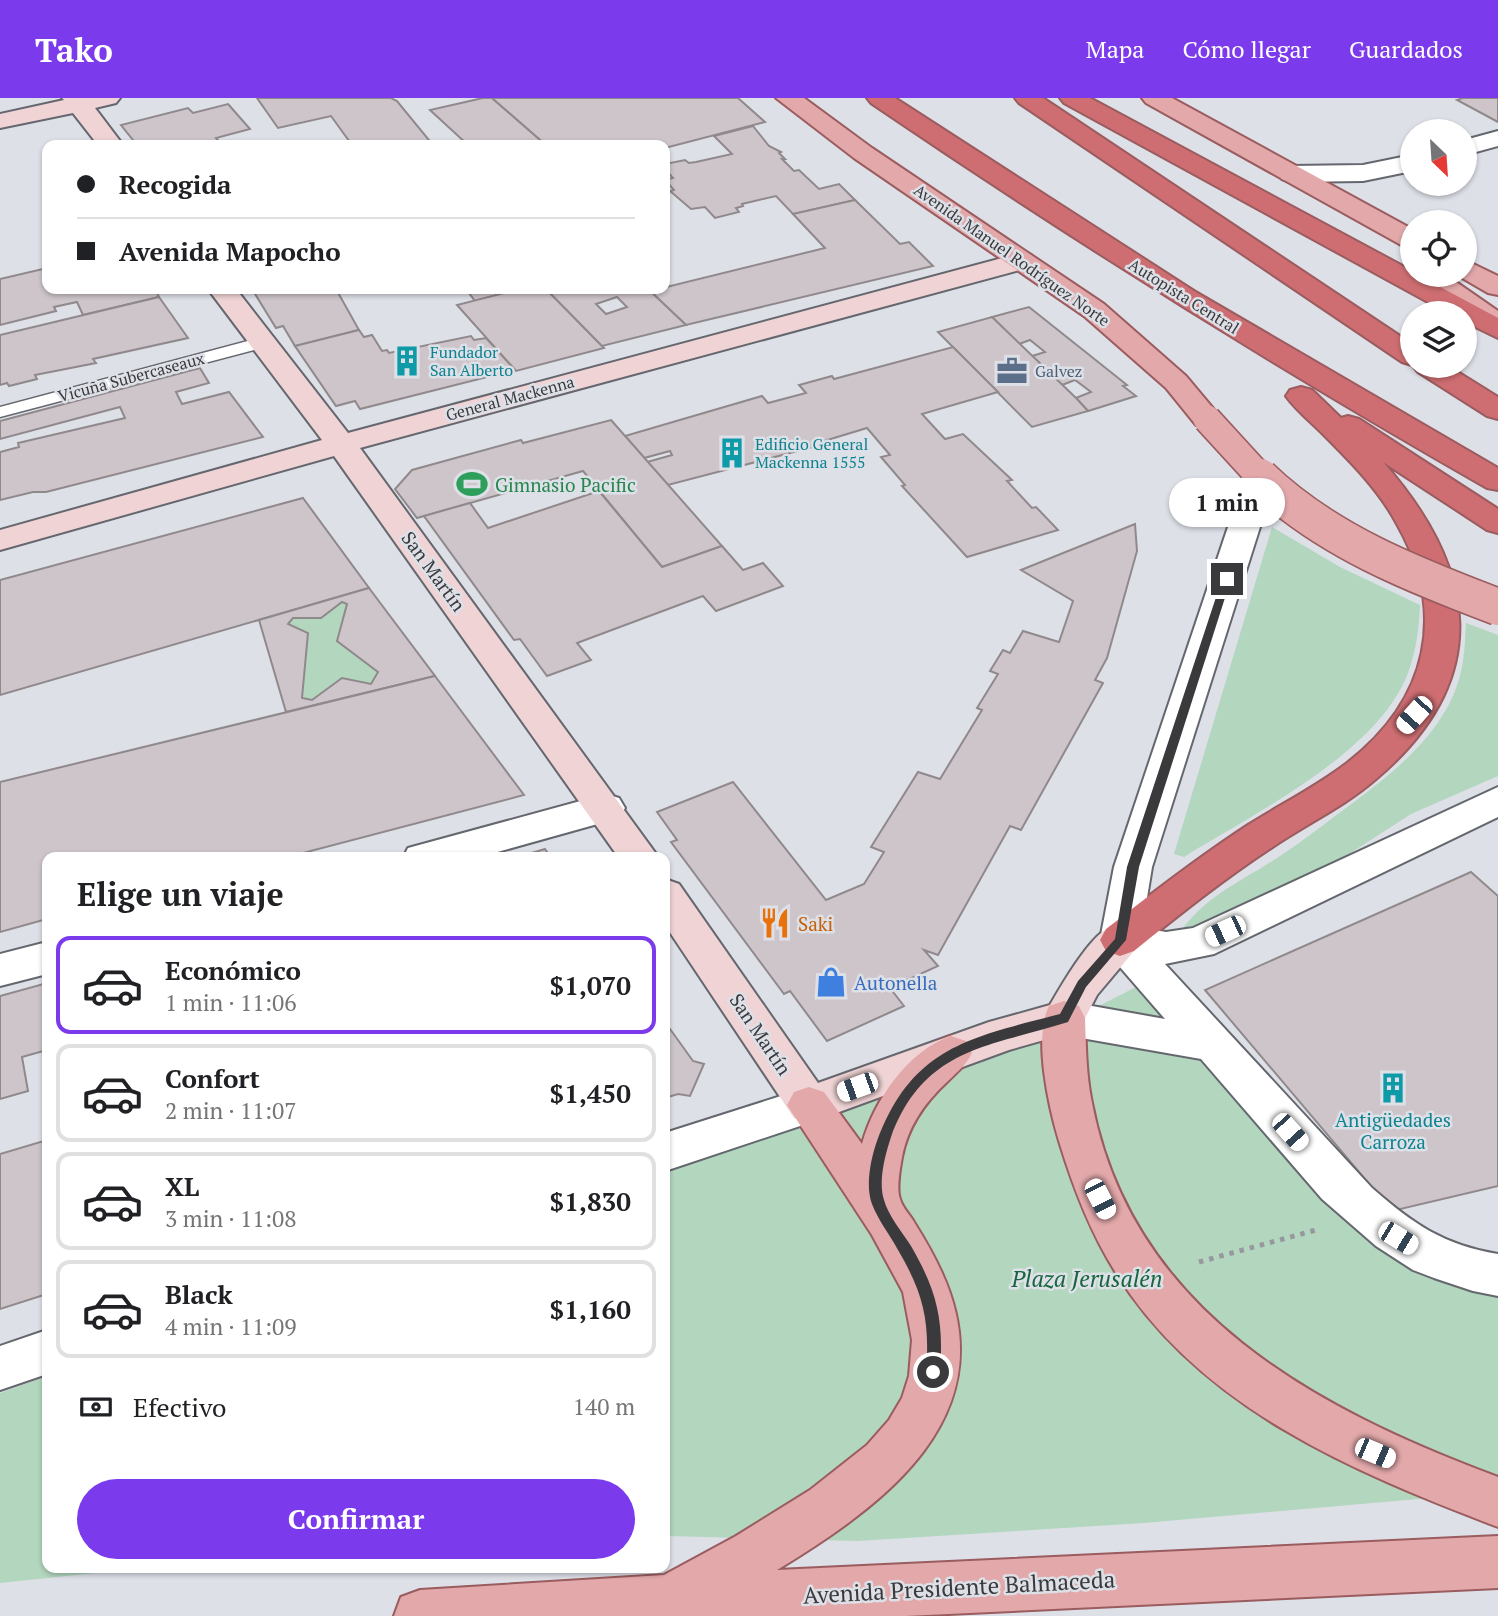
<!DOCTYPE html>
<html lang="es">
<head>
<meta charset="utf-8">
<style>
	:root { --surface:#fff; --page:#f6f6f6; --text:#202124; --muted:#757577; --line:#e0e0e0; --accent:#7c3aed }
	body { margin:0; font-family:"PT Serif",serif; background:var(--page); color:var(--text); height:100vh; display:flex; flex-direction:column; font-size:26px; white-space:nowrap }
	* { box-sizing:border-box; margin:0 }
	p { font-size:23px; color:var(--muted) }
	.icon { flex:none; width:38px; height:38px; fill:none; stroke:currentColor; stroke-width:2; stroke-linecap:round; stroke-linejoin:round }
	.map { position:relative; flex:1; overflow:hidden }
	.panel { position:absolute; left:42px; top:754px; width:628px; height:721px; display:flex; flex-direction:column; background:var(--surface); border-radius:14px; box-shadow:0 2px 5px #0004 }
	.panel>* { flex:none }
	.top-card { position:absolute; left:42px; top:42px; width:628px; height:154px; border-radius:14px; box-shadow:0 2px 5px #0004; display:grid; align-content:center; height:154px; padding:0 35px; background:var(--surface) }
	.needle { width:46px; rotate:155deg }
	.buttons { position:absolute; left:1400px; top:21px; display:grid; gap:14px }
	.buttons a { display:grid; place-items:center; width:77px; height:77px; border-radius:50%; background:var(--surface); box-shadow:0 2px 5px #0004; font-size:35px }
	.end { position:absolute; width:32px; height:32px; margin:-16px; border:9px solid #3a3a3d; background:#fff; box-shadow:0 0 0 4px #fff }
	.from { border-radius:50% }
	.bubble { position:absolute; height:49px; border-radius:24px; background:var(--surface); box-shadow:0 2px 5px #0004; font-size:23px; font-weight:800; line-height:49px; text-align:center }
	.car { position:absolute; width:21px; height:42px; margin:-21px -10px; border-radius:9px; box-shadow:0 0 5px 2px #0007; background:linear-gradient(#fff 24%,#345 0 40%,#fff 0 76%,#345 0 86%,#fff 0) }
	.top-card b { display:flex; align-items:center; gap:24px; height:66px; font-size:26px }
	.top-card b+b { border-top:2px solid var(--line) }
	.top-card i { width:18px; height:18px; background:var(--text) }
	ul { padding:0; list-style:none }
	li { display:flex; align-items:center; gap:21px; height:98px; margin:0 14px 10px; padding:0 21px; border:4px solid var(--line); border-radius:14px }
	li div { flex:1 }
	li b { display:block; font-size:26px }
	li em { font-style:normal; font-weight:800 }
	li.selected { border-color:var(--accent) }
	li>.icon { width:63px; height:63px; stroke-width:1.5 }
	h2 { padding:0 35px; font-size:32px; line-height:84px }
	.pay { display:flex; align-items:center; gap:18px; height:77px; padding:0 35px; font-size:26px }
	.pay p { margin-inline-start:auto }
	.cta { display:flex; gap:14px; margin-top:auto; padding:14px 35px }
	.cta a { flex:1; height:80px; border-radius:42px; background:var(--accent); color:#fff; font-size:28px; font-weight:800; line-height:80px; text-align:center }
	header { display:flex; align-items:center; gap:42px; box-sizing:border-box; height:98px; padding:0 35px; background:var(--accent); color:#fff }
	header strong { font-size:33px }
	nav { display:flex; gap:38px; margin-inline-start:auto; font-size:24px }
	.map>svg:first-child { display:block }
	.green { fill:#b3d6be }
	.building { fill:#cdc5c9; stroke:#90898c; stroke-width:2; fill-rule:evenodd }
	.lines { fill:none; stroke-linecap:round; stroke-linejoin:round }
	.lane-casing { stroke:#65676e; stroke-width:3 }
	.street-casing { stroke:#65676e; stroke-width:4 }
	.secondary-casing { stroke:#65676e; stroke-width:4 }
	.primary-casing { stroke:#9a5c5f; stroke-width:4 }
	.highway-casing { stroke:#9a5c5f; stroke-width:4 }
	.path { stroke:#97989e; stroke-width:5; stroke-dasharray:4.5 6; stroke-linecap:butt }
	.lane { fill:#fff; fill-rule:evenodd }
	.street { fill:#fff; fill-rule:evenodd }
	.secondary { fill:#f0d4d5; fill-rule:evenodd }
	.primary { fill:#e2a8aa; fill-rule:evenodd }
	.highway { fill:#ce6e72; fill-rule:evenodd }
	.primary-bridge-far1-casing { stroke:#9a5c5f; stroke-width:30; stroke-linecap:butt }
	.primary-bridge-casing { stroke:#9a5c5f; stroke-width:39; stroke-linecap:butt }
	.primary-bridge-far1 { stroke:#e2a8aa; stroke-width:27 }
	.primary-bridge { stroke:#e2a8aa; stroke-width:36 }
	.route { fill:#3a3a3d }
	.labels { text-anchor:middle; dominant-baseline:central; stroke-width:5; stroke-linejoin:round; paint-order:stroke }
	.far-street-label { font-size:16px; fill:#3a3a3d; stroke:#dee0e8 }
	.far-culture-label { font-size:16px; fill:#0d838f; stroke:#dee0e8; text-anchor:start }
	.far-service-label { font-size:16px; fill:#4e5e75; stroke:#dee0e8; text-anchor:start }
	.leisure-label { font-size:19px; fill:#27864d; stroke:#dee0e8; text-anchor:start }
	.street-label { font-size:19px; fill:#3a3a3d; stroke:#dee0e8 }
	.food-label { font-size:19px; fill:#c56008; stroke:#dee0e8; text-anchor:start }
	.shop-label { font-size:19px; fill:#366cbe; stroke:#dee0e8; text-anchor:start }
	.culture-label { font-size:19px; fill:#0d838f; stroke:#dee0e8 }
	.near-park-label { font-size:23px; font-style:italic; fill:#17673e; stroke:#dee0e8 }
	.near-street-label { font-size:23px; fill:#3a3a3d; stroke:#dee0e8 }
</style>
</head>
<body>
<header>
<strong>Tako</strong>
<nav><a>Mapa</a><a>Cómo llegar</a><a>Guardados</a></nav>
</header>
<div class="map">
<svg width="1498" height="1518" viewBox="0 0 1498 1518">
	<rect width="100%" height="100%" fill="#dee0e8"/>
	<g class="green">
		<path d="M1272 429 1340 469 1420 507C1419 532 1416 553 1408 575 1378 655 1253 716 1184 759L1174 756Z"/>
		<polygon points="342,504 347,506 337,543 378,574 371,586 342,580 312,602 302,600 308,535 288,526 293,520"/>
		<path d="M1466 525 1498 537V678L1411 716 1329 769 1177 839C1201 800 1240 784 1277 760 1299 746 1320 729 1342 713 1393 675 1453 631 1463 563 1465 551 1465 538 1466 525Z"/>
		<polygon points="1156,879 1340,1100 1498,1189 1498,1394 1144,1425 858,1443 665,1438 665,1063 1061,927"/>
		<polygon points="47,1278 47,1470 144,1470 0,1485 0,1295"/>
	</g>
	<g class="building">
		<polygon points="257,0 391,0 397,3 433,47 352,47 331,18 278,30"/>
		<polygon points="483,0 492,0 546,47 468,47 430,12"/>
		<polygon points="492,0 738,0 765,24 665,50 665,47 546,47"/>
		<polygon points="1463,0 1498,0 1498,24 1457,2"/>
		<polygon points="228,6 250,31 216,40 222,47 137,47 121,27 188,10 193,15"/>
		<polygon points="753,28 769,48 781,54 779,55 785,61 782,61 794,73 799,72 819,91 839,86 855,102 793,116 776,98 742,106 743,108 736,110 739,114 715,120 705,109 691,111 670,93 674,92 665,82 673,80 665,71 665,66 685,62 689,65 696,64 732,56 714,38"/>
		<polygon points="855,102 900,146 909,144 933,168 686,227 650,193 825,150 793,116"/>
		<polygon points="47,170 47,191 155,191 159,199 83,217 77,204 54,209 56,213 0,227 0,181"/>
		<polygon points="252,191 336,191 359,232 295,248 283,228 276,230"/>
		<polygon points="466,191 520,191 475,203"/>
		<polygon points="520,191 546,191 604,250 516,273 457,207"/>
		<path d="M546 191H581L585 195 598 191H648L686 227 602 248ZM617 199 627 209 606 216 596 206Z"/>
		<polygon points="159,199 188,240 93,261 96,265 35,277 37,281 9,288 7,285 0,287 0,237"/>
		<polygon points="1029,209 1127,287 1123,288 1136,298 1088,313 1076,300 1091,294 1075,282 1062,287 1032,258 1045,254 1030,242 1019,246 992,219"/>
		<polygon points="992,219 1076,300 1088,313 1032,329 938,234"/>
		<polygon points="359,232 364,239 372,237 382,253 387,252 389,255 471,238 474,242 486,240 515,272 360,311 355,303 336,308 295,248"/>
		<polygon points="953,249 998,294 922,316 945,341 963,336 1012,382 1007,383 1032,410 1036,409 1058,432 967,459 902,388 905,387 881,359 890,357 867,330 811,347 813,349 668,387 647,364 672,357 670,353 644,360 625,338 762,298 768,305 806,295 799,287 832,278 834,281"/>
		<polygon points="200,270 209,285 176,294 182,306 229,294 263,339 46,394 33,394 0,402 0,354 19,349 18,345 125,320 120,309 0,341 0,323"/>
		<polygon points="611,322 722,448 662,469 583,373 417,420 395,391 412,372 521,342 523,345"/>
		<polygon points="599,393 662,469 722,448 743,472 763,465 783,488 716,513 703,498 577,545 591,562 547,578 520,541 514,542 424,418 470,405 488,430"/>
		<polygon points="303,400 369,490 0,597 0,482"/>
		<polygon points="1135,426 1137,453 1107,560 1095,582 1103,585 1021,732 1010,728 938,857 924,852 938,868 890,890 904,908 827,943 790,893 784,896 671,744 677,742 657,714 733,684 826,802 864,786 884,754 871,749 918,674 940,681 982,612 977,610 998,576 990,573 1003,552 1010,555 1023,533 1059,544 1073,503 1021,472"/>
		<path d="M369 490 435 578 286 614 259 522ZM342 504 347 506 337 543 378 574 371 586 342 580 312 602 302 600 308 535 288 526 293 520H321Z"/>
		<polygon points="435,578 524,697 284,760 47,760 47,821 0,834 0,684"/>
		<polygon points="545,751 551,760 515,760"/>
		<polygon points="1471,774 1498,798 1498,1088 1392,1113 1205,892"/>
		<polygon points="47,885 47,952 22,959 28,993 0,1001 0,898"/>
		<polygon points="665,924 693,963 704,966 690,998 678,996 665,1000"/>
		<polygon points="47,1042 47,1196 0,1211 0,1056"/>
	</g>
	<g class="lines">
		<g class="lane-casing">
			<polygon id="lane" points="263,239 269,240 271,244 269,248 0,319 0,309"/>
		</g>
		<g class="street-casing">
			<g id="street">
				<polygon points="1498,33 1498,48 1465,57 1465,42"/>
				<polygon points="1412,57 1412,73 1363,83 1291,84 1282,81 1278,76 1282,71 1291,68 1363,67"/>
				<path d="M1244 419 1255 422 1260 429 1152 769 1142 830 1166 834 1193 830 1498 689V719L1214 856 1165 866 1372 1090C1413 1126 1444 1147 1498 1156V1198L1473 1193 1434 1180 1413 1172 1376 1148 1322 1101 1201 961 1064 937 1049 932 1043 920 1049 908 1064 903 1165 921 1106 853 1100 842 1114 769 1228 429 1233 422Z"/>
				<polygon points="606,696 619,700 625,710 619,720 476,760 403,760 408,750"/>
				<polygon points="47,844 47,876 0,888 0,856"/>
				<polygon points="809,989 824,994 831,1007 824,1020 665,1073 665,1035"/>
				<polygon points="47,1232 47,1276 0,1292 0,1248"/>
			</g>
		</g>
		<g class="secondary-casing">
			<g id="secondary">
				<polygon points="62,0 120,0 116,5 95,10 123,47 98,47 73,15 0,30 0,16 64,2"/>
				<polygon points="1021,155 1031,157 1035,163 1031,169 360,350 659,760 619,760 334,358 0,452 0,432 322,342 208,191 236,191 348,335"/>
				<path d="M665 781 679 786 818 985 989 924 1050 907C1061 888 1088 841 1107 831 1117 825 1125 828 1134 831L1140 842 1134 853 1097 897 1079 932 1009 952 809 1025 794 1020 665 827Z"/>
			</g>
		</g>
		<g class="primary-casing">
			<g id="primary">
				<polygon points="776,0 804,0 872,50 1104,206 1186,278 1222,321 1218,327 1207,330 1196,327 1166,290 1084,218 854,60"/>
				<polygon points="1142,0 1172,0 1412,131 1412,150 1403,148 1146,5"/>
				<polygon points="1465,162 1498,178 1498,197 1488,195 1457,177 1465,177"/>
				<polygon points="1414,177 1446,177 1498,213 1498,235 1488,232 1418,183"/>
				<path d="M1064 903 1079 908 1085 920C1086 948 1086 977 1092 1005 1132 1214 1316 1311 1498 1379V1429C1354 1374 1201 1311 1116 1175 1090 1134 1073 1089 1059 1043 1049 1010 1033 939 1049 908Z"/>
				<path d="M951 938 966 943 972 955C966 967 958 973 948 983 925 1004 908 1028 902 1059 900 1071 896 1090 900 1101 902 1109 910 1117 914 1124 924 1140 934 1157 942 1175 1007 1318 884 1407 777 1472L1498 1438V1490L906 1518H394L401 1499 420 1492 664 1477 736 1438 810 1392 867 1347 889 1322 902 1300 909 1278 912 1242 903 1194 872 1137 787 1007 794 994 809 989 824 994 862 1046C874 1003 907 953 951 938Z"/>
			</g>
		</g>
		<g class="highway-casing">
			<g id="highway">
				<path d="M867 0H895L1194 193 1498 370V392L1487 390C1276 270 1071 141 871 5Z"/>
				<polygon points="1015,0 1043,0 1412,246 1412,267 1402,264 1019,5"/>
				<polygon points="1060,0 1090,0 1412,173 1412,177 1418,177 1498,220 1498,240 1465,224 1465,215 1448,215 1064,5"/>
				<polygon points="1413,268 1448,268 1498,299 1498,321 1487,318 1418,274"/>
				<path d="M1301 289 1312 292 1341 320 1348 318 1359 321 1498 411V435L1487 432 1383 364C1478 472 1494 581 1376 681 1345 708 1308 725 1274 748 1225 780 1180 816 1134 853L1120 858 1106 853 1100 842 1106 831 1123 818C1164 786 1205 755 1248 727 1281 706 1316 689 1347 665 1428 602 1448 516 1397 426 1379 392 1350 363 1323 336 1311 324 1296 312 1286 298L1290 292Z"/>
			</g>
		</g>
		<polyline class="path" points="1199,1164 1316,1132"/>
		<use href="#lane" class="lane"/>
		<use href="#street" class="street"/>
		<use href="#secondary" class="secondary"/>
		<use href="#primary" class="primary"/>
		<use href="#highway" class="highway"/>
		<g class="primary-bridge-far1-casing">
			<polyline id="primary-bridge-far1" points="1207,321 1262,381"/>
		</g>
		<g class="primary-bridge-casing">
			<path id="primary-bridge" d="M1260 379C1326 443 1414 477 1498 509"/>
		</g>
		<use href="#primary-bridge-far1" class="primary-bridge-far1"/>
		<use href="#primary-bridge" class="primary-bridge"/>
	</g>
	<path class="route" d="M1227 478 1231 481 1139 769 1126 842 1086 889 1068 924C990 949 924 949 891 1039 885 1057 878 1084 884 1102 888 1117 902 1134 911 1148 937 1193 944 1222 940 1274L933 1281 926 1274C930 1224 924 1196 898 1152 890 1137 878 1122 872 1106 865 1088 871 1060 877 1043 912 948 972 939 1060 916L1078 883 1115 841 1127 769 1222 481Z"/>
	<defs>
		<g id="building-bare" transform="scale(2.415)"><path d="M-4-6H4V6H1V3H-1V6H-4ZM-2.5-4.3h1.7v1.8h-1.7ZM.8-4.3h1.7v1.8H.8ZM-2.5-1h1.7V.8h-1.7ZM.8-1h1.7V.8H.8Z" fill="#0f9aa8" stroke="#dee0e8" stroke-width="2.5" paint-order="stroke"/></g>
		<g id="office-bare" transform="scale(2.415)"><path d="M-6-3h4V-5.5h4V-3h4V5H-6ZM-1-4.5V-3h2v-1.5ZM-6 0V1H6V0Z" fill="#5c6f8a" stroke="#dee0e8" stroke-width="2.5" paint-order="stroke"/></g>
		<g id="stadium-bare" transform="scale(2.415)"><path d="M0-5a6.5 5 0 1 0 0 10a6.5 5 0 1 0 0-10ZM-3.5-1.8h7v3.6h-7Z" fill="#2e9e5b" stroke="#dee0e8" stroke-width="2.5" paint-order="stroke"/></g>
		<g id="restaurant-bare" transform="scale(2.415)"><path d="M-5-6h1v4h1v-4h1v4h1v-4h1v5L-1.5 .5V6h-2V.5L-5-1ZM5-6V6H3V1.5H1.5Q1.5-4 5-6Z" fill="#e8710a" stroke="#dee0e8" stroke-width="2.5" paint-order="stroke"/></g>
		<g id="shop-bare" transform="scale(2.415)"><path d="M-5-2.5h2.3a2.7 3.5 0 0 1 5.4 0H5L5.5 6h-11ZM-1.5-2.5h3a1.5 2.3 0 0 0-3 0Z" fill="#3f7fe0" stroke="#dee0e8" stroke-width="2.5" paint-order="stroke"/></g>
	</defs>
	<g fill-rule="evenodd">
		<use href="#building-bare" x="407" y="263"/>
		<use href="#office-bare" x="1012" y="273"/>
		<use href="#building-bare" x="732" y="355"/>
		<use href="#stadium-bare" x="472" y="386"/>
		<use href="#restaurant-bare" x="775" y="825"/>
		<use href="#shop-bare" x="831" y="884"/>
		<use href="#building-bare" x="1393" y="990"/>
	</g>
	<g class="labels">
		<g class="far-street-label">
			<text transform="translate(1012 157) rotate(35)">Avenida Manuel Rodríguez Norte</text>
			<text transform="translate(1184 198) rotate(32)">Autopista Central</text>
			<text transform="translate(131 279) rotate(-15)">Vicuña Subercaseaux</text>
			<text transform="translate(510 300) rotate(-15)">General Mackenna</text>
		</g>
		<g class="far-culture-label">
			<text x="430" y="254">Fundador<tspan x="430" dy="18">San Alberto</tspan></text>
			<text x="755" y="346">Edificio General<tspan x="755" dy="18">Mackenna 1555</tspan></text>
		</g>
		<g class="far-service-label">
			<text x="1035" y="273">Galvez</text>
		</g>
		<g class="leisure-label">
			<text x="495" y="386">Gimnasio Pacific</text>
		</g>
		<g class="street-label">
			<text transform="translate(434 473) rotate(54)">San Martín</text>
			<text transform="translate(761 936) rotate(56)">San Martín</text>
		</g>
		<g class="food-label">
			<text x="798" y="825">Saki</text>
		</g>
		<g class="shop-label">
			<text x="854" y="884">Autonella</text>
		</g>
		<g class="culture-label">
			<text x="1393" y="1021">Antigüedades<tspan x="1393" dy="22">Carroza</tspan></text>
		</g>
		<g class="near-park-label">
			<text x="1087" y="1180">Plaza Jerusalén</text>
		</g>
		<g class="near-street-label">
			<text transform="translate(959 1489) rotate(-3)">Avenida Presidente Balmaceda</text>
		</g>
	</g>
</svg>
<div class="buttons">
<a><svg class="needle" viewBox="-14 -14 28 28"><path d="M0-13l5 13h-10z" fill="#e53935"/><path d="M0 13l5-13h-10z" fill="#757577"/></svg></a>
<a><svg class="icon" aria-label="locate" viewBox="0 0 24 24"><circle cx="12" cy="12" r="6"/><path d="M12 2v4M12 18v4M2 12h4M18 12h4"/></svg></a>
<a><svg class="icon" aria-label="layers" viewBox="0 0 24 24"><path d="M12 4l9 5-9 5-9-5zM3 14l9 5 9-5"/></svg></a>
</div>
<i class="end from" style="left:933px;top:1274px"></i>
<i class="end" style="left:1227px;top:481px"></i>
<div class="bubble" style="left:1169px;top:380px;width:116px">1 min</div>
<i class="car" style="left:1414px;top:617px;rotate:222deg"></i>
<i class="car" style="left:1225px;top:833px;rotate:245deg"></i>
<i class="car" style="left:857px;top:989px;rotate:250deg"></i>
<i class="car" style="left:1290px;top:1034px;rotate:138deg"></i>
<i class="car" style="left:1100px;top:1101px;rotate:153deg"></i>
<i class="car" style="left:1398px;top:1140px;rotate:121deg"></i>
<i class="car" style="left:1375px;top:1355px;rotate:113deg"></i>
<div class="top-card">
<b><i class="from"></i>Recogida</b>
<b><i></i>Avenida Mapocho</b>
</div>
<section class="panel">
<h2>Elige un viaje</h2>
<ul>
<li class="selected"><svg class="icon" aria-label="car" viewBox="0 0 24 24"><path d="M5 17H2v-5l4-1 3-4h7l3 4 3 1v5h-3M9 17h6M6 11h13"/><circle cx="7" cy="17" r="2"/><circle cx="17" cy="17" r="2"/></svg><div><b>Económico</b><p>1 min · 11:06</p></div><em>$1,070</em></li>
<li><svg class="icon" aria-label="car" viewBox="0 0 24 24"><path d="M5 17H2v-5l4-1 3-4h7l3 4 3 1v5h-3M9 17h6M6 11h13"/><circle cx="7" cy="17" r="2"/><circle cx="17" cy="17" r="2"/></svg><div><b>Confort</b><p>2 min · 11:07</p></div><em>$1,450</em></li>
<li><svg class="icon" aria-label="car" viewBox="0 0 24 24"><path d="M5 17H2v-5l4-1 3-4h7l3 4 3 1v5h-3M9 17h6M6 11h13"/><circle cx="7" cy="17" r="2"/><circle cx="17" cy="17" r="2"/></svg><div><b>XL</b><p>3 min · 11:08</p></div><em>$1,830</em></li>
<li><svg class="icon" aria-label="car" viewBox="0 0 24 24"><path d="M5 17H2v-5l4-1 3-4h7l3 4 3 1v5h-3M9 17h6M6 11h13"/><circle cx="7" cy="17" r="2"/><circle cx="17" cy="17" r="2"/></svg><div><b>Black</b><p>4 min · 11:09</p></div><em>$1,160</em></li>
</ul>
<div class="pay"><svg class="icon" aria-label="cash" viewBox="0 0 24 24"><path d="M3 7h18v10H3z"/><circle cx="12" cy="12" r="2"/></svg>Efectivo<p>140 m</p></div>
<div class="cta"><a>Confirmar</a></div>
</section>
</div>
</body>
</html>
